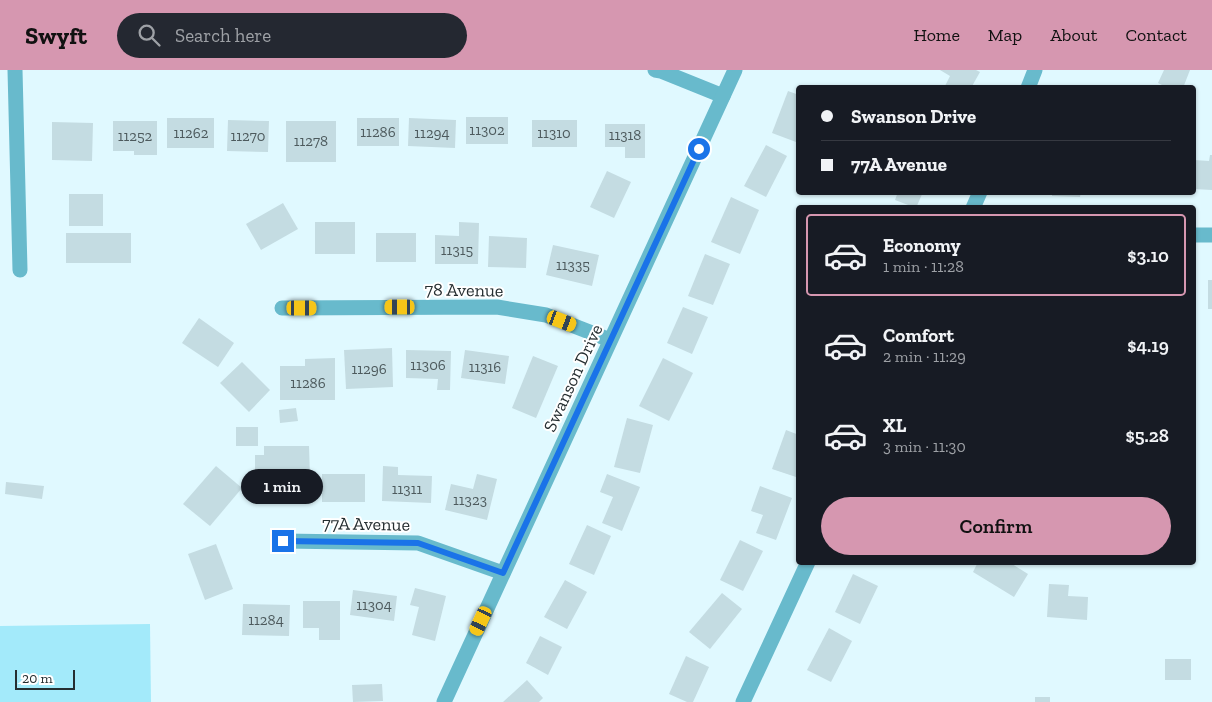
<!DOCTYPE html>
<html lang="en">
<head>
<meta charset="utf-8">
<style>
	:root { --surface:#171b24; --page:#242831; --text:#f1f3f6; --muted:#9ea1a6; --line:#363941; --accent:#d697b0 }
	body { margin:0; font-family:"Zilla Slab",serif; background:var(--page); color:var(--text); height:100vh; display:flex; flex-direction:column; font-size:19px; white-space:nowrap }
	* { box-sizing:border-box; margin:0 }
	p { font-size:16px; color:var(--muted) }
	.icon { flex:none; width:28px; height:28px; fill:none; stroke:currentColor; stroke-width:2; stroke-linecap:round; stroke-linejoin:round }
	.map { position:relative; flex:1; overflow:hidden }
	.panel { position:absolute; left:796px; top:135px; width:400px; height:360px; display:flex; flex-direction:column; background:var(--surface); border-radius:5px; box-shadow:0 1px 4px #0004 }
	.panel>* { flex:none }
	.banner { position:absolute; left:796px; top:15px; width:400px; height:110px; border-radius:5px; box-shadow:0 1px 4px #0004; display:grid; align-content:center; height:110px; padding:0 25px; background:var(--surface) }
	.scale { position:absolute; left:15px; bottom:12px; width:60px; box-sizing:border-box; padding-left:5px; border:2px solid #252e31; border-top:0; font-size:14px; line-height:18px; white-space:nowrap; color:#252e31; -webkit-text-stroke:4px #fff; paint-order:stroke }
	.end { position:absolute; width:22px; height:22px; margin:-11px; border:6px solid #1a73e8; background:#fff; box-shadow:0 0 0 2px #fff }
	.from { border-radius:50% }
	.bubble { position:absolute; height:35px; border-radius:18px; background:var(--surface); box-shadow:0 1px 4px #0004; font-size:16px; font-weight:600; line-height:35px; text-align:center }
	.car { position:absolute; width:15px; height:30px; margin:-15px -8px; border-radius:6px; box-shadow:0 0 4px 1px #0007; background:linear-gradient(#f5c518 24%,#345 0 40%,#f5c518 0 76%,#345 0 86%,#f5c518 0) }
	.banner b { display:flex; align-items:center; gap:18px; height:48px; font-size:19px }
	.banner b+b { border-top:1px solid var(--line) }
	.banner i { width:12px; height:12px; background:var(--text) }
	ul { padding:9px 0 0; list-style:none }
	li { display:flex; align-items:center; gap:15px; height:82px; margin:0 10px 8px; padding:0 15px; border:2px solid transparent; border-radius:5px }
	li div { flex:1 }
	li b { display:block; font-size:19px }
	li em { font-style:normal; font-weight:600 }
	li.on { border-color:var(--accent) }
	li>.icon { width:45px; height:45px; stroke-width:1.5 }
	.action { display:flex; gap:10px; margin-top:auto; padding:10px 25px }
	.action a { flex:1; height:58px; border-radius:30px; background:var(--accent); color:#111; font-size:20px; font-weight:600; line-height:58px; text-align:center }
	header { display:flex; align-items:center; gap:30px; box-sizing:border-box; height:70px; padding:0 25px; background:var(--accent); color:#111 }
	header strong { font-size:24px }
	nav { display:flex; gap:28px; margin-inline-start:auto; font-size:18px }
	.search { width:350px; height:45px; background:var(--page); display:flex; align-items:center; gap:12px; box-sizing:border-box; padding:0 18px; border-radius:28px; color:var(--muted); font-size:19px }
	.map>svg:first-child { display:block }
	.green { fill:#a3eafa }
	.building { fill:#c4dce2 }
	.lines { fill:none; stroke-linecap:round; stroke-linejoin:round }
	.minor { stroke:#68bacc; stroke-width:15 }
	.route { stroke:#1a73e8; stroke-width:6 }
	.labels { text-anchor:middle; dominant-baseline:central; stroke-width:4; stroke-linejoin:round; paint-order:stroke }
	.number-label { font-size:15px; fill:#4d5a5d }
	.street-label { font-size:18px; fill:#252e31; stroke:#fff }
</style>
</head>
<body>
<header>
<strong>Swyft</strong>
<div class="search"><svg class="icon" aria-label="search" viewBox="0 0 24 24"><circle cx="10" cy="10" r="6"/><path d="M15 15l6 6"/></svg>Search here</div>
<nav><a>Home</a><a>Map</a><a>About</a><a>Contact</a></nav>
</header>
<div class="map">
<svg width="1212" height="632" viewBox="0 0 1212 632">
	<rect width="100%" height="100%" fill="#e0f9ff"/>
	<polygon class="green" points="150,554 151,632 0,632 0,556"/>
	<g class="building">
		<polygon points="940,0 976,0 980,2 971,18 944,18 950,6"/>
		<polygon points="1164,0 1190,0 1183,18 1168,18 1158,13"/>
		<polygon points="788,21 799,25 799,64 796,72 772,63"/>
		<rect x="466" y="47" width="42" height="27"/>
		<rect x="167" y="48" width="47" height="30"/>
		<rect x="357" y="48" width="42" height="28"/>
		<polygon points="409,48 456,50 455,78 408,76"/>
		<polygon points="228,50 269,51 268,82 227,81"/>
		<rect x="532" y="50" width="45" height="27"/>
		<polygon points="113,51 157,51 157,85 134,85 134,81 113,81"/>
		<rect x="286" y="51" width="50" height="41"/>
		<polygon points="52,52 93,53 92,91 52,90"/>
		<polygon points="605,54 645,54 645,88 625,88 625,77 605,77"/>
		<polygon points="766,75 787,86 766,127 744,116"/>
		<polygon points="1210,85 1212,85 1212,120 1194,119 1194,90 1209,91"/>
		<polygon points="607,101 631,112 614,148 590,137"/>
		<polygon points="898,122 923,122 916,138 895,130"/>
		<polygon points="1052,122 1081,122 1080,127 1052,126"/>
		<rect x="69" y="124" width="34" height="32"/>
		<polygon points="731,127 759,140 740,184 711,172"/>
		<polygon points="283,133 298,159 261,180 246,154"/>
		<rect x="315" y="152" width="40" height="32"/>
		<polygon points="459,152 479,153 478,194 435,194 435,165 459,166"/>
		<rect x="66" y="163" width="65" height="30"/>
		<rect x="376" y="163" width="40" height="29"/>
		<polygon points="489,166 527,168 526,198 488,197"/>
		<polygon points="553,175 599,185 592,216 546,205"/>
		<polygon points="705,184 730,194 713,235 688,226"/>
		<rect x="1208" y="210" width="4" height="29"/>
		<polygon points="683,237 708,247 692,284 667,273"/>
		<polygon points="199,248 234,273 218,297 182,273"/>
		<polygon points="392,278 393,317 346,319 344,280"/>
		<polygon points="406,280 451,281 450,320 437,320 438,309 406,308"/>
		<polygon points="465,280 509,286 505,314 461,308"/>
		<polygon points="533,286 558,296 536,348 512,338"/>
		<polygon points="335,288 335,330 280,330 280,296 305,296 305,289"/>
		<polygon points="663,288 693,303 669,351 639,336"/>
		<polygon points="242,292 270,320 249,342 220,313"/>
		<polygon points="296,338 298,351 280,353 279,340"/>
		<polygon points="627,348 653,355 640,403 614,397"/>
		<rect x="236" y="357" width="22" height="19"/>
		<polygon points="786,360 799,365 799,408 772,399"/>
		<polygon points="264,376 309,376 310,407 255,407 255,385 264,385"/>
		<polygon points="216,396 242,418 210,456 183,434"/>
		<polygon points="383,396 398,397 398,405 432,406 431,433 382,431"/>
		<rect x="322" y="404" width="43" height="28"/>
		<polygon points="477,404 497,409 487,450 445,440 451,414 473,419"/>
		<polygon points="607,404 640,417 622,461 602,453 613,427 600,422"/>
		<polygon points="6,412 44,416 42,429 5,424"/>
		<polygon points="760,416 792,428 776,470 756,463 763,445 751,441"/>
		<polygon points="587,455 611,466 594,505 569,494"/>
		<polygon points="740,470 763,481 743,521 720,510"/>
		<polygon points="216,474 233,519 205,530 188,484"/>
		<polygon points="978,492 1009,492 1028,504 1014,527 973,502"/>
		<polygon points="853,504 878,516 860,554 835,542"/>
		<polygon points="565,510 587,522 567,559 544,547"/>
		<polygon points="1049,514 1069,515 1068,526 1088,527 1087,550 1047,547"/>
		<polygon points="415,518 446,526 435,571 412,565 419,537 410,535"/>
		<polygon points="353,520 397,526 394,551 350,545"/>
		<polygon points="722,523 742,539 710,579 689,562"/>
		<polygon points="303,531 340,531 340,570 319,570 319,558 303,558"/>
		<polygon points="243,534 290,535 289,566 242,565"/>
		<polygon points="829,558 852,571 831,612 807,600"/>
		<polygon points="540,566 562,577 548,605 526,593"/>
		<polygon points="686,586 709,597 693,632 687,632 669,624"/>
		<rect x="1165" y="589" width="26" height="21"/>
		<polygon points="527,610 543,628 539,632 503,632"/>
		<polygon points="382,614 383,631 353,632 352,615"/>
		<rect x="1035" y="627" width="15" height="5"/>
	</g>
	<g class="lines">
		<g class="minor">
			<polyline points="15,0 20,200"/>
			<polyline points="655,0 661,1 723,26"/>
			<polyline points="1028,18 1035,0"/>
			<polyline points="973,138 980,122"/>
			<polyline points="1194,165 1212,165"/>
			<polyline points="282,238 497,237 546,245 610,270"/>
			<polyline points="283,471 418,473 503,503"/>
			<polyline points="444,632 735,0"/>
			<polyline points="743,632 808,492"/>
		</g>
	</g>
	<g class="lines">
		<polyline class="route" points="283,471 418,473 503,503 699,79"/>
	</g>
	<g class="labels">
		<g class="number-label">
			<text x="487" y="60">11302</text>
			<text x="378" y="62">11286</text>
			<text x="191" y="63">11262</text>
			<text x="432" y="63">11294</text>
			<text x="554" y="63">11310</text>
			<text x="625" y="65">11318</text>
			<text x="135" y="66">11252</text>
			<text x="248" y="66">11270</text>
			<text x="311" y="71">11278</text>
			<text x="457" y="180">11315</text>
			<text x="573" y="195">11335</text>
			<text x="428" y="295">11306</text>
			<text x="485" y="297">11316</text>
			<text x="369" y="299">11296</text>
			<text x="308" y="313">11286</text>
			<text x="407" y="419">11311</text>
			<text x="470" y="430">11323</text>
			<text x="374" y="535">11304</text>
			<text x="266" y="550">11284</text>
		</g>
		<g class="street-label">
			<text transform="translate(464 220) rotate(1)">78 Avenue</text>
			<text transform="translate(573 308) rotate(-65)">Swanson Drive</text>
			<text transform="translate(366 454) rotate(1)">77A Avenue</text>
		</g>
	</g>
</svg>
<div class="scale">20 m</div>
<i class="end from" style="left:699px;top:79px"></i>
<i class="end" style="left:283px;top:471px"></i>
<div class="bubble" style="left:241px;top:399px;width:82px">1 min</div>
<i class="car" style="left:400px;top:237px;rotate:270deg"></i>
<i class="car" style="left:302px;top:238px;rotate:90deg"></i>
<i class="car" style="left:562px;top:251px;rotate:111deg"></i>
<i class="car" style="left:481px;top:551px;rotate:205deg"></i>
<div class="banner">
<b><i class="from"></i>Swanson Drive</b>
<b><i></i>77A Avenue</b>
</div>
<section class="panel">
<ul>
<li class="on"><svg class="icon" aria-label="car" viewBox="0 0 24 24"><path d="M5 17H2v-5l4-1 3-4h7l3 4 3 1v5h-3M9 17h6M6 11h13"/><circle cx="7" cy="17" r="2"/><circle cx="17" cy="17" r="2"/></svg><div><b>Economy</b><p>1 min · 11:28</p></div><em>$3.10</em></li>
<li><svg class="icon" aria-label="car" viewBox="0 0 24 24"><path d="M5 17H2v-5l4-1 3-4h7l3 4 3 1v5h-3M9 17h6M6 11h13"/><circle cx="7" cy="17" r="2"/><circle cx="17" cy="17" r="2"/></svg><div><b>Comfort</b><p>2 min · 11:29</p></div><em>$4.19</em></li>
<li><svg class="icon" aria-label="car" viewBox="0 0 24 24"><path d="M5 17H2v-5l4-1 3-4h7l3 4 3 1v5h-3M9 17h6M6 11h13"/><circle cx="7" cy="17" r="2"/><circle cx="17" cy="17" r="2"/></svg><div><b>XL</b><p>3 min · 11:30</p></div><em>$5.28</em></li>
</ul>
<div class="action"><a>Confirm</a></div>
</section>
</div>
</body>
</html>
